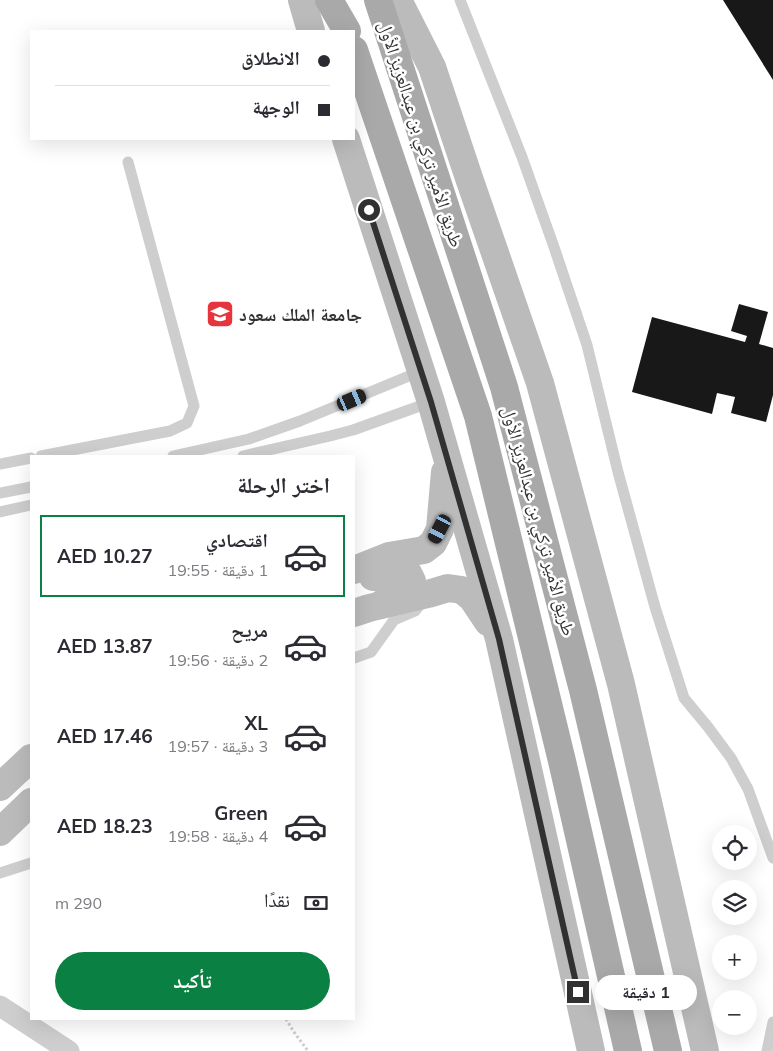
<!DOCTYPE html>
<html lang="ar">
<head>
<meta charset="utf-8">
<style>
	:root { --surface:#fff; --page:#f2f2f3; --text:#2b2b33; --muted:#7c7c81; --line:#e1e1e2; --accent:#0b8043 }
	body { margin:0; font-family:Mulish,"Noto Naskh Arabic",sans-serif; background:var(--page); color:var(--text); direction:rtl; height:100vh; display:flex; flex-direction:column; font-size:19px; white-space:nowrap }
	* { box-sizing:border-box; margin:0 }
	p { font-size:16px; color:var(--muted) }
	.icon { flex:none; width:28px; height:28px; fill:none; stroke:currentColor; stroke-width:2; stroke-linecap:round; stroke-linejoin:round }
	.map { position:relative; flex:1; overflow:hidden; direction:ltr }
	.drawer { position:absolute; left:30px; top:455px; width:325px; height:565px; display:flex; flex-direction:column; background:var(--surface); border-radius:0px; box-shadow:0 5px 20px #0002; direction:rtl }
	.drawer>* { flex:none }
	.banner { position:absolute; left:30px; top:30px; width:325px; height:110px; border-radius:0px; box-shadow:0 5px 20px #0002; direction:rtl; display:grid; align-content:center; height:110px; padding:0 25px; background:var(--surface) }
	.buttons { position:absolute; left:712px; top:825px; display:grid; gap:10px }
	.buttons a { display:grid; place-items:center; width:45px; height:45px; border-radius:50%; background:var(--surface); box-shadow:0 5px 20px #0002; font-size:25px }
	.end { position:absolute; width:22px; height:22px; margin:-11px; border:6px solid #313131; background:#fff; box-shadow:0 0 0 2px #fff }
	.from { border-radius:50% }
	.bubble { position:absolute; height:35px; border-radius:18px; background:var(--surface); box-shadow:0 5px 20px #0002; font-size:16px; font-weight:700; line-height:35px; text-align:center; direction:rtl }
	.car { position:absolute; width:15px; height:30px; margin:-15px -8px; border-radius:6px; box-shadow:0 0 4px 1px #0007; background:linear-gradient(#222 24%,#8ab4d8 0 40%,#222 0 76%,#8ab4d8 0 86%,#222 0) }
	.banner b { display:flex; align-items:center; gap:18px; height:48px; font-size:19px }
	.banner b+b { border-top:1px solid var(--line) }
	.banner i { width:12px; height:12px; background:var(--text) }
	ul { padding:0; list-style:none }
	li { display:flex; align-items:center; gap:15px; height:82px; margin:0 10px 8px; padding:0 15px; border:2px solid transparent; border-radius:0px }
	li div { flex:1 }
	li b { display:block; font-size:19px }
	li em { font-style:normal; font-weight:700 }
	li.active { border-color:var(--accent) }
	li>.icon { width:45px; height:45px; stroke-width:1.5 }
	h2 { padding:0 25px; font-size:22px; line-height:60px }
	.pay { display:flex; align-items:center; gap:12px; height:55px; padding:0 25px; font-size:19px }
	.pay p { margin-inline-start:auto }
	.action { display:flex; gap:10px; margin-top:auto; padding:10px 25px }
	.action a { flex:1; height:58px; border-radius:30px; background:var(--accent); color:#fff; font-size:20px; font-weight:700; line-height:58px; text-align:center }
	.map>svg:first-child { display:block }
	.building { fill:#181818 }
	.lines { fill:none; stroke-linecap:round; stroke-linejoin:round }
	.path { stroke:#cecece; stroke-width:3; stroke-dasharray:2.5 2.5; stroke-linecap:butt }
	.lane { stroke:#cecece; stroke-width:11 }
	.street { stroke:#cecece; stroke-width:21 }
	.secondary { stroke:#bbb; stroke-width:28 }
	.primary { stroke:#a9a9a9; stroke-width:28 }
	.route { stroke:#313131; stroke-width:6 }
	.labels { text-anchor:middle; dominant-baseline:central; stroke-width:5; stroke-linejoin:round; paint-order:stroke }
	.street-label { font-size:18px; fill:#313131; stroke:#fff }
	.poi-label { font-size:18px; font-weight:bold; fill:#313131; stroke:#fff; text-anchor:start }
</style>
</head>
<body>
<div class="map">
<svg width="773" height="1051" viewBox="0 0 773 1051">
	<rect width="100%" height="100%" fill="#fff"/>
	<g class="building">
		<polygon points="723,0 773,0 773,80"/>
		<polygon points="739,304 768,312 759,344 773,348 773,395 766,422 731,413 735,397 717,393 712,414 632,392 652,317 745,342 747,336 731,331"/>
	</g>
	<g class="lines">
		<polyline class="path" points="286,1019 294,1032 308,1051"/>
		<g class="lane">
			<polyline points="460,0 522,157 554,247 587,345 618,472 655,607 684,698 708,727 731,758 748,789 773,858"/>
			<polyline points="41,456 170,431 187,423 194,406 128,162"/>
			<polyline points="173,456 249,439 300,421 421,371"/>
			<polyline points="243,456 330,436 353,430 431,402"/>
			<polyline points="0,464 31,458"/>
			<polyline points="0,493 31,487"/>
			<polyline points="0,512 31,505"/>
			<polyline points="354,658 371,652 394,620 415,611 423,601"/>
			<polyline points="0,873 31,863"/>
			<polyline points="767,1051 773,1022"/>
		</g>
		<polyline class="street" points="0,1006 69,1051"/>
		<g class="secondary">
			<polyline points="302,0 311,31"/>
			<polyline points="398,0 432,67 469,178 540,383 621,684 705,1051"/>
			<polyline points="346,139 431,402 499,639 591,1051"/>
			<polyline points="354,570 389,556 424,550 433,543 440,529 445,472"/>
			<path d="M373 577 399 569 408 573 412 581C405 592 395 597 384 602"/>
			<polyline points="354,613 369,608 428,594 448,588 462,590 472,598 488,622"/>
			<polyline points="0,787 31,758"/>
			<polyline points="0,832 31,802"/>
		</g>
		<g class="primary">
			<polyline points="329,0 347,31"/>
			<polyline points="378,0 504,387 583,690 668,1051"/>
			<polyline points="354,50 478,416 562,761 628,1051"/>
		</g>
	</g>
	<g class="lines">
		<polyline class="route" points="369,210 431,402 499,639 578,992"/>
	</g>
	<defs>
		<g id="university-square" transform="scale(1.4375)"><rect x="-9" y="-9" width="18" height="18" rx="4" fill="#e7353d" stroke="#fff"/><path d="M0-5L7-2L0 1L-7-2ZM-4 1L0 2.5L4 1V4Q0 6-4 4Z" fill="#fff"/></g>
	</defs>
	<g fill-rule="evenodd">
		<use href="#university-square" x="220" y="314"/>
	</g>
	<g class="labels">
		<g class="street-label">
			<text transform="translate(421 134) rotate(72)">طريق الأمير تركي بن عبدالعزيز الأول</text>
			<text transform="translate(539 521) rotate(75)">طريق الأمير تركي بن عبدالعزيز الأول</text>
		</g>
		<g class="poi-label">
			<text x="239" y="314">جامعة الملك سعود</text>
		</g>
	</g>
</svg>
<div class="buttons">
<a><svg class="icon" aria-label="locate" viewBox="0 0 24 24"><circle cx="12" cy="12" r="6"/><path d="M12 2v4M12 18v4M2 12h4M18 12h4"/></svg></a>
<a><svg class="icon" aria-label="layers" viewBox="0 0 24 24"><path d="M12 4l9 5-9 5-9-5zM3 14l9 5 9-5"/></svg></a>
<a>+</a>
<a>−</a>
</div>
<i class="end from" style="left:369px;top:210px"></i>
<i class="end" style="left:578px;top:992px"></i>
<div class="bubble" style="left:595px;top:975px;width:102px">1 دقيقة</div>
<i class="car" style="left:352px;top:400px;rotate:67deg"></i>
<i class="car" style="left:440px;top:529px;rotate:208deg"></i>
<div class="banner">
<b><i class="from"></i>الانطلاق</b>
<b><i></i>الوجهة</b>
</div>
<section class="drawer">
<h2>اختر الرحلة</h2>
<ul>
<li class="active"><svg class="icon" aria-label="car" viewBox="0 0 24 24"><path d="M5 17H2v-5l4-1 3-4h7l3 4 3 1v5h-3M9 17h6M6 11h13"/><circle cx="7" cy="17" r="2"/><circle cx="17" cy="17" r="2"/></svg><div><b>اقتصادي</b><p>1 دقيقة · 19:55</p></div><em>AED 10.27</em></li>
<li><svg class="icon" aria-label="car" viewBox="0 0 24 24"><path d="M5 17H2v-5l4-1 3-4h7l3 4 3 1v5h-3M9 17h6M6 11h13"/><circle cx="7" cy="17" r="2"/><circle cx="17" cy="17" r="2"/></svg><div><b>مريح</b><p>2 دقيقة · 19:56</p></div><em>AED 13.87</em></li>
<li><svg class="icon" aria-label="car" viewBox="0 0 24 24"><path d="M5 17H2v-5l4-1 3-4h7l3 4 3 1v5h-3M9 17h6M6 11h13"/><circle cx="7" cy="17" r="2"/><circle cx="17" cy="17" r="2"/></svg><div><b>XL</b><p>3 دقيقة · 19:57</p></div><em>AED 17.46</em></li>
<li><svg class="icon" aria-label="car" viewBox="0 0 24 24"><path d="M5 17H2v-5l4-1 3-4h7l3 4 3 1v5h-3M9 17h6M6 11h13"/><circle cx="7" cy="17" r="2"/><circle cx="17" cy="17" r="2"/></svg><div><b>Green</b><p>4 دقيقة · 19:58</p></div><em>AED 18.23</em></li>
</ul>
<div class="pay"><svg class="icon" aria-label="cash" viewBox="0 0 24 24"><path d="M3 7h18v10H3z"/><circle cx="12" cy="12" r="2"/></svg>نقدًا<p>290 m</p></div>
<div class="action"><a>تأكيد</a></div>
</section>
</div>
</body>
</html>
